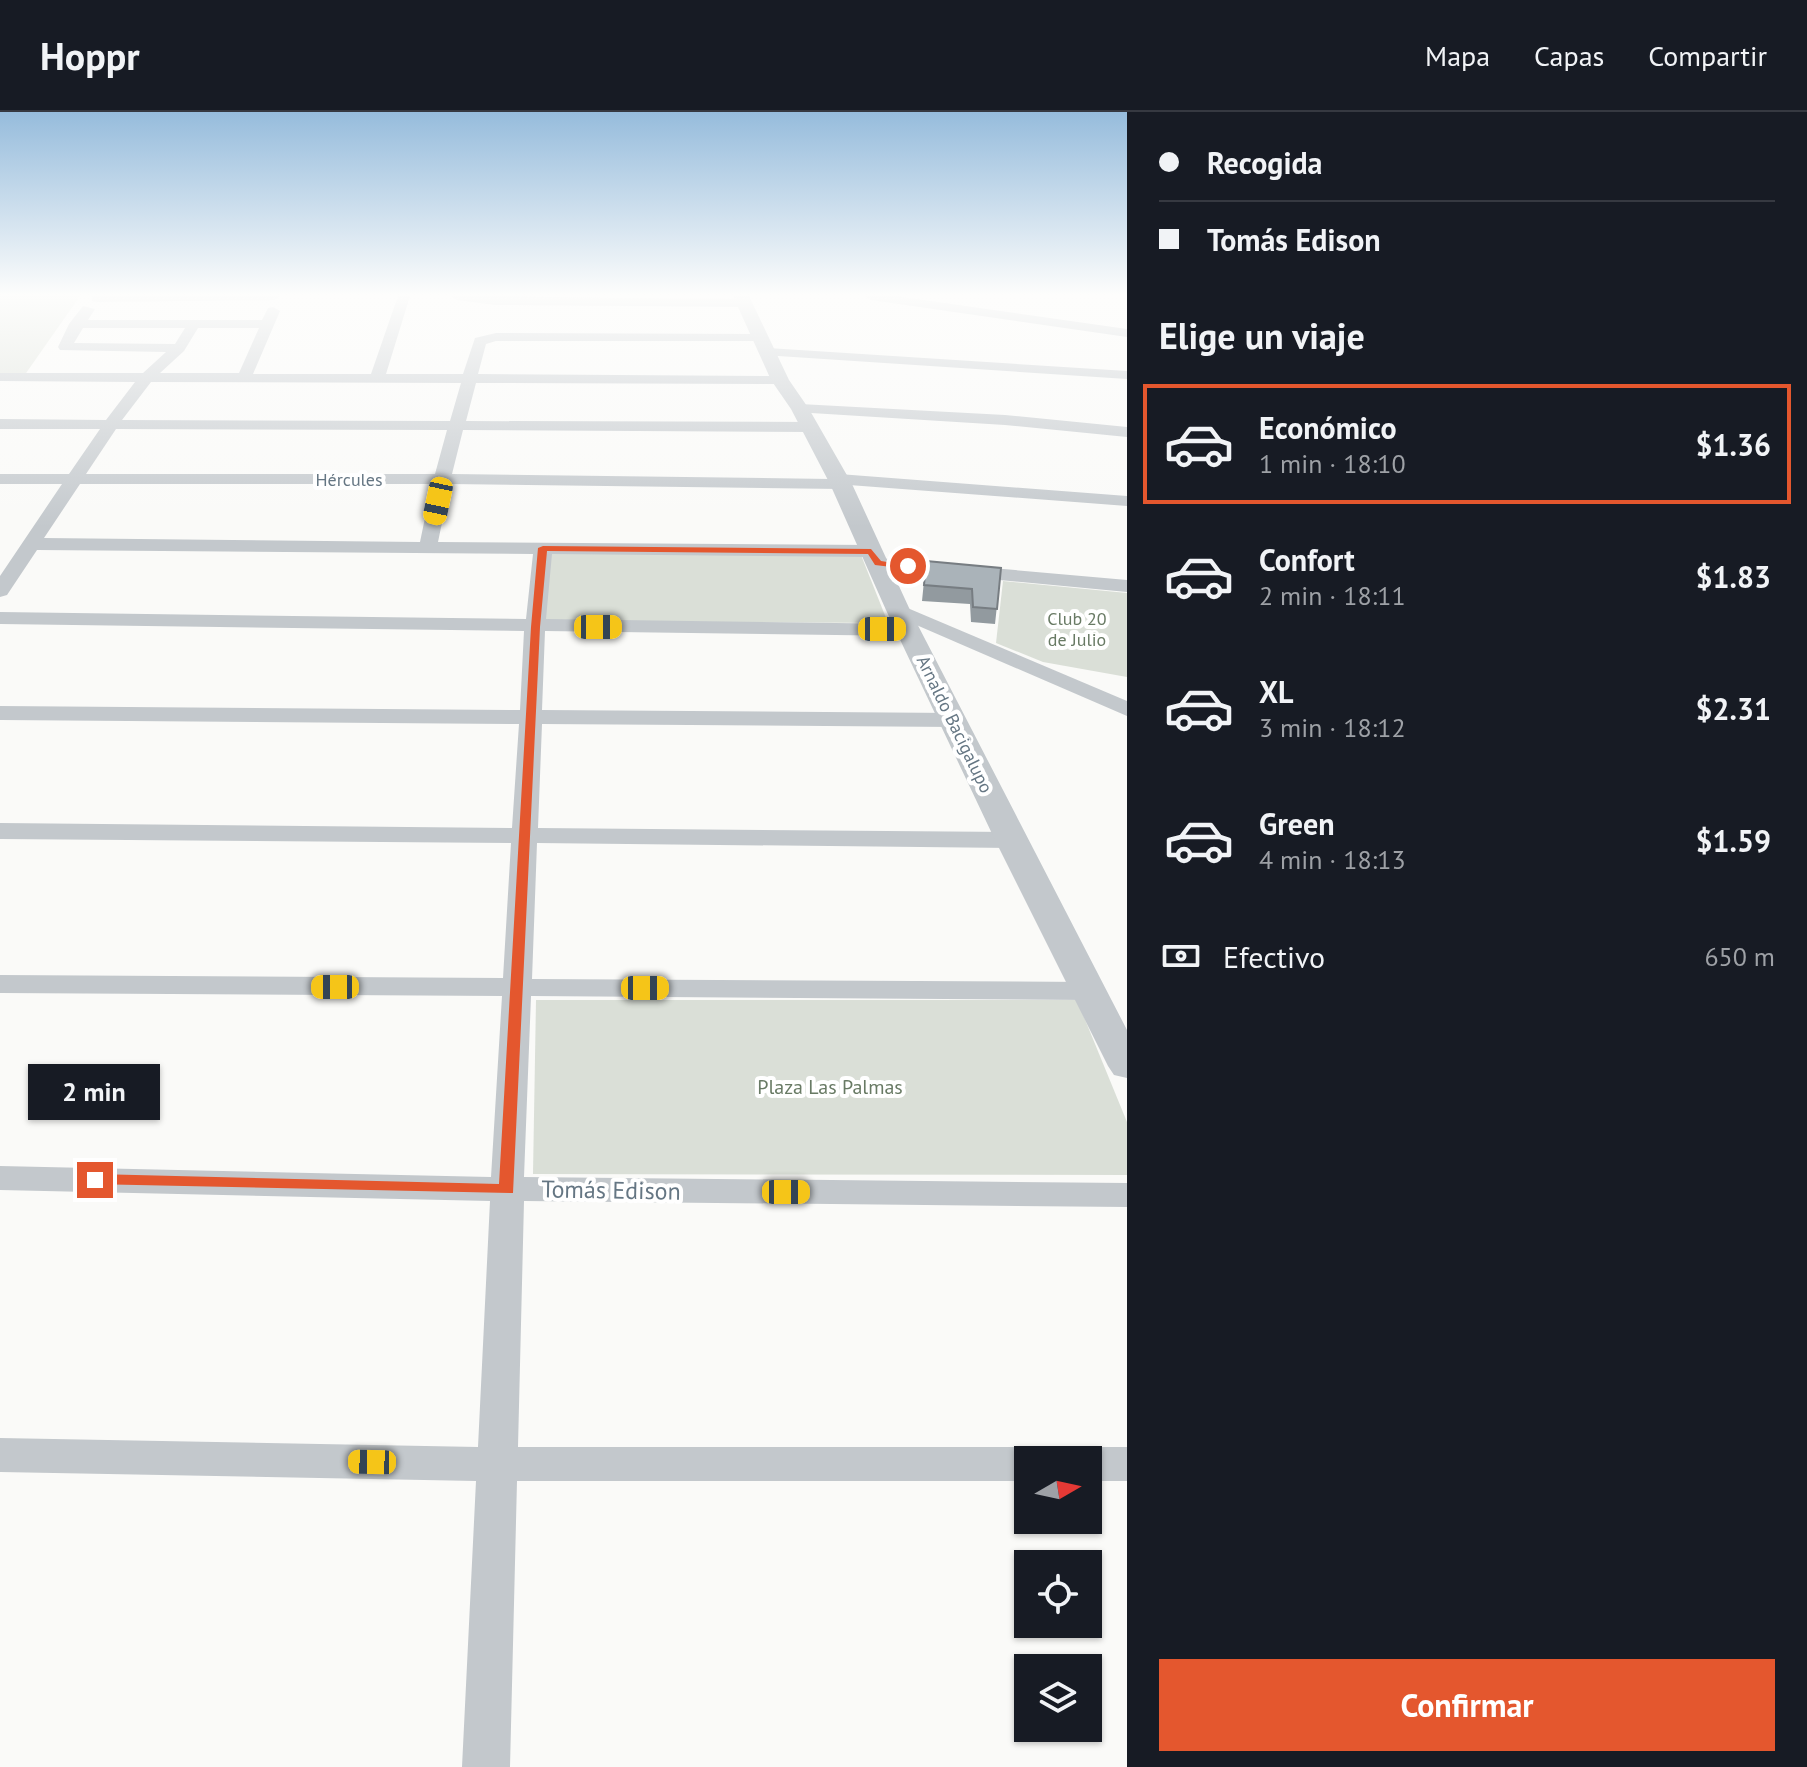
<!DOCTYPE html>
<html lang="es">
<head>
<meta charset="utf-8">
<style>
	:root { --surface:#171b24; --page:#20242c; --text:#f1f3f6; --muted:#9ea1a6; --line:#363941; --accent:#e4572e }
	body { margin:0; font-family:"PT Sans",sans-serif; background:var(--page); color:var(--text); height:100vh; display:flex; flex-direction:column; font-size:30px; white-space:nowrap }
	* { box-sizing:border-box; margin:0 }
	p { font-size:26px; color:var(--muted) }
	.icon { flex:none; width:44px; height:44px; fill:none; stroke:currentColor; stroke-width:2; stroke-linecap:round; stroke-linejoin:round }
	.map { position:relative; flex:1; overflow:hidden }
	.side { display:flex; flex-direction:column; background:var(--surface); width:680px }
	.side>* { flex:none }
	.top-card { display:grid; align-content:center; height:176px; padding:0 32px; background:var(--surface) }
	.needle { width:52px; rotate:81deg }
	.buttons { position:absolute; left:1014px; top:1334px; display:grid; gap:16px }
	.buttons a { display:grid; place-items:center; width:88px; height:88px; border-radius:0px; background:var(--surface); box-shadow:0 2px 6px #0004; font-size:40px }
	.end { position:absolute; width:36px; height:36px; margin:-18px; border:10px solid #e4572e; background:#fff; box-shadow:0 0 0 4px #fff }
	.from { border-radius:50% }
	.bubble { position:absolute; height:56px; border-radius:0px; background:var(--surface); box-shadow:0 2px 6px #0004; font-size:26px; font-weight:700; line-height:56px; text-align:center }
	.car { position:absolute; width:24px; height:48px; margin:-24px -12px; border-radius:10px; box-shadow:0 0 6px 2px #0007; background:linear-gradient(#f5c518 24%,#345 0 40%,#f5c518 0 76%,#345 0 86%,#f5c518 0) }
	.top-card b { display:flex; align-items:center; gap:28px; height:76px; font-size:30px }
	.top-card b+b { border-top:2px solid var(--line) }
	.top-card i { width:20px; height:20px; background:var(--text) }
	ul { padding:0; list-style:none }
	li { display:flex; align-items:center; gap:24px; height:120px; margin:0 16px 12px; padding:0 16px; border:4px solid transparent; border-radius:0px }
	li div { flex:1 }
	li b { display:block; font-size:30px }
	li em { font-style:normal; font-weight:700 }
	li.current { border-color:var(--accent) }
	li>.icon { width:72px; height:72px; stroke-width:1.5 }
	h2 { padding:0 32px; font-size:36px; line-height:96px }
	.pay { display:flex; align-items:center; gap:20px; height:88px; padding:0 32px; font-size:30px }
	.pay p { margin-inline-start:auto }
	.primary-button { display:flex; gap:16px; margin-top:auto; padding:16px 32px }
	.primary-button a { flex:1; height:92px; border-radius:0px; background:var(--accent); color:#fff; font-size:32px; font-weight:700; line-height:92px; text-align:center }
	header { display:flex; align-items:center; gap:48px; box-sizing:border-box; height:112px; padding:0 40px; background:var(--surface); border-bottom:2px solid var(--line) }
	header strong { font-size:38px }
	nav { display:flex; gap:44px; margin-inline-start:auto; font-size:28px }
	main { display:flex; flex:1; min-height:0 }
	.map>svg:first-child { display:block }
	.green { fill:#dadfd7 }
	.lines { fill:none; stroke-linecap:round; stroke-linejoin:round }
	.minor { fill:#c3c8cc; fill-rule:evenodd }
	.tertiary { fill:#c3c8cc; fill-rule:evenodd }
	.wall { fill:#929a9f }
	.building { fill:#aab3b9; stroke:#777d82; stroke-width:2 }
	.route { fill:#e4572e }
	.labels { text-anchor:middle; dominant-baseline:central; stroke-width:8; stroke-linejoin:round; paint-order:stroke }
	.far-street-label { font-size:18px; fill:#657683; stroke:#fff }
	.far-park-label { font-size:18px; fill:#687a64; stroke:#fff }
	.park-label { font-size:20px; fill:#687a64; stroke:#fff }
	.near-street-label { font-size:24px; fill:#657683; stroke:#fff }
</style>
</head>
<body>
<header>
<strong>Hoppr</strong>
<nav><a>Mapa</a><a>Capas</a><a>Compartir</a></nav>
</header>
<main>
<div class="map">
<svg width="1127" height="1655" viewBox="0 0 1127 1655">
	<rect width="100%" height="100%" fill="#fafaf8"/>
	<g class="green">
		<polygon points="0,184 80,184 24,264 0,264"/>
		<polygon points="551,440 861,443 888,511 544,509"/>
		<polygon points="1003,469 1127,481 1127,565 1043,550 996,531"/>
		<polygon points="536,888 1077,888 1127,1010 1127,1063 533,1062"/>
	</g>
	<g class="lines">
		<g class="minor">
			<polygon points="92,184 280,184 274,188 97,190 92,189"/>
			<path d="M398 184H410L386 262H463L475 226 496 221 762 222 767 223V229H496L486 232 478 262 780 264 787 268 780 272 476 271 466 309 810 310 818 315 810 320 463 318 452 362 831 367 839 362 1127 384V394L849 373 841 377 450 372 438 430 871 433 880 439 871 445 552 442 546 507 909 512 919 518 909 524 545 519 542 598 954 601 962 603 965 608 962 613 954 615 542 612 538 716 1011 720 1020 723 1024 728 1020 733 1011 736 537 731 532 867 1088 870 1098 873 1103 879 1098 885 1088 888 531 884 524 1065 1127 1071V1095L524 1089 518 1335H1028L1042 1340 1046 1348H1028V1369H517L510 1655H462L476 1369 0 1360V1326L478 1335 490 1089 0 1078V1054L491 1065 502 884 0 881V863L503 866 511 731 0 727V711L512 716 519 612 0 608V594L520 598 524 519 0 512V500L526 507 533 442 37 438 7 483 0 485V464L62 372H0V362H69L100 317H0V307L106 308 135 270 0 269V261H143L166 240 60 238 58 235 69 212 83 194 95 197 88 208H262L268 196 273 195 280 199 253 262H371ZM83 216H185L175 232 74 231ZM198 216H259L239 261H160L184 239ZM151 270 461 271 450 309 122 308ZM116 317 447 318 435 362H86ZM80 372H432L420 430 44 426Z"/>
			<polygon points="451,184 745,187 752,191 745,195 495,193 457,188"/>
			<polygon points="865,184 896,184 1127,217 1127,225 871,188"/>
			<polygon points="768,236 1127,259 1127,267 763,243 763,237"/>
			<polygon points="800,292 1005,303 1127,315 1127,325 1005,313 795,300 792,297"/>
			<polygon points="878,446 1127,468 1127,480 871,456 868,452"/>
			<polygon points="898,492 1127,589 1127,604 891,502 888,498"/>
			<polygon points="1088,1335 1127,1335 1127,1369 1088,1369 1088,1348 1070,1348 1074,1340"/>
		</g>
		<polygon class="tertiary" points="733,184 749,184 789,268 809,297 852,372 910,498 1127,918 1127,966 1114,963 1108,954 995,728 886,498 830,372 791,297 771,268"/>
	</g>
	<polygon class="wall" points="926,449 1001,456 995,512 971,510 970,492 922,489"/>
	<polygon class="building" points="926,449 1001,456 997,497 973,495 972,477 924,473"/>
	<linearGradient id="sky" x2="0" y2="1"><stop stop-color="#96bcdc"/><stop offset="0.44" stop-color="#fdfdfc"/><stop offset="1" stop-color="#fdfdfc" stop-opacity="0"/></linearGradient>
	<rect width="1127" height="415" fill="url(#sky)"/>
	<polygon class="route" points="543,434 871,437 881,449 912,454 908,457 875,453 868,442 547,439 540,515 513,1081 89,1072 87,1068 95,1062 499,1072 531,515 538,436"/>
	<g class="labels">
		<g class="far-street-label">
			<text x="349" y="367">Hércules</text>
			<text transform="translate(955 612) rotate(64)">Arnaldo Bacigalupo</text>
		</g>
		<g class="far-park-label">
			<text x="1077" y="506">Club 20<tspan x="1077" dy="21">de Julio</tspan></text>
		</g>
		<g class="park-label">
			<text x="830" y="975">Plaza Las Palmas</text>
		</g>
		<g class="near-street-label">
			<text transform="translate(611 1078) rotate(1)">Tomás Edison</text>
		</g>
	</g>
</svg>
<div class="buttons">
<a><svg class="needle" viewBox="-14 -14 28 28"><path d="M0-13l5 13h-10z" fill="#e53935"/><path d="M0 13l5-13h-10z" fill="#9ea1a6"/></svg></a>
<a><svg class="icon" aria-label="locate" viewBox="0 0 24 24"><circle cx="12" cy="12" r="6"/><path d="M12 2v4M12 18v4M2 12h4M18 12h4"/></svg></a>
<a><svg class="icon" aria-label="layers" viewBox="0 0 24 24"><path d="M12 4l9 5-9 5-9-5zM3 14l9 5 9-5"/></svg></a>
</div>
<i class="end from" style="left:908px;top:454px"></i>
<i class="end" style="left:95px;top:1068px"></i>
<div class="bubble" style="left:28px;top:952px;width:132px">2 min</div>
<i class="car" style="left:438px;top:389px;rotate:192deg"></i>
<i class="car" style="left:598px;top:515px;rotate:90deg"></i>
<i class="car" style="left:882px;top:517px;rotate:90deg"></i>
<i class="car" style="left:335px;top:875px;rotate:270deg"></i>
<i class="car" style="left:645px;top:876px;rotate:90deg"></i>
<i class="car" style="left:786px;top:1080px;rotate:90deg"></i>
<i class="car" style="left:372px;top:1350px;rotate:271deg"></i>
</div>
<section class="side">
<div class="top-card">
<b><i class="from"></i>Recogida</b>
<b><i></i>Tomás Edison</b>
</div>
<h2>Elige un viaje</h2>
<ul>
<li class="current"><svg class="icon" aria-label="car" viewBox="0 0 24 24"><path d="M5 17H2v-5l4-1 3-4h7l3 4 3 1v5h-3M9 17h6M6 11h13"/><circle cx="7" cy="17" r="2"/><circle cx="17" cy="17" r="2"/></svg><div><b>Económico</b><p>1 min · 18:10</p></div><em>$1.36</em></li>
<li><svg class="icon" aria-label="car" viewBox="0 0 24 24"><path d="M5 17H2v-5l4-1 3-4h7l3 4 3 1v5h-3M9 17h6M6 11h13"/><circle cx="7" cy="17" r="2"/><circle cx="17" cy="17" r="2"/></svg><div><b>Confort</b><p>2 min · 18:11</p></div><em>$1.83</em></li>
<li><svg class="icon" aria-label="car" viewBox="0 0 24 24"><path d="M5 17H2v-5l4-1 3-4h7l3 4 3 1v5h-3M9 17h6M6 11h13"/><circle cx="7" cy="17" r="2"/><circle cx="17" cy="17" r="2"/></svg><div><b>XL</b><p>3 min · 18:12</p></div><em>$2.31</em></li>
<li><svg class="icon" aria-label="car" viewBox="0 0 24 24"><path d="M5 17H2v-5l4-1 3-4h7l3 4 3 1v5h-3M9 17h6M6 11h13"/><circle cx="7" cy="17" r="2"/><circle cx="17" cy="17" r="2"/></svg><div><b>Green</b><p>4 min · 18:13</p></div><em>$1.59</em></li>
</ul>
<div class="pay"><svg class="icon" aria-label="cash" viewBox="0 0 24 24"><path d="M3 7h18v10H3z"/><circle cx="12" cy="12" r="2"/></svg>Efectivo<p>650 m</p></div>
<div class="primary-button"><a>Confirmar</a></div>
</section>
</main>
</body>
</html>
